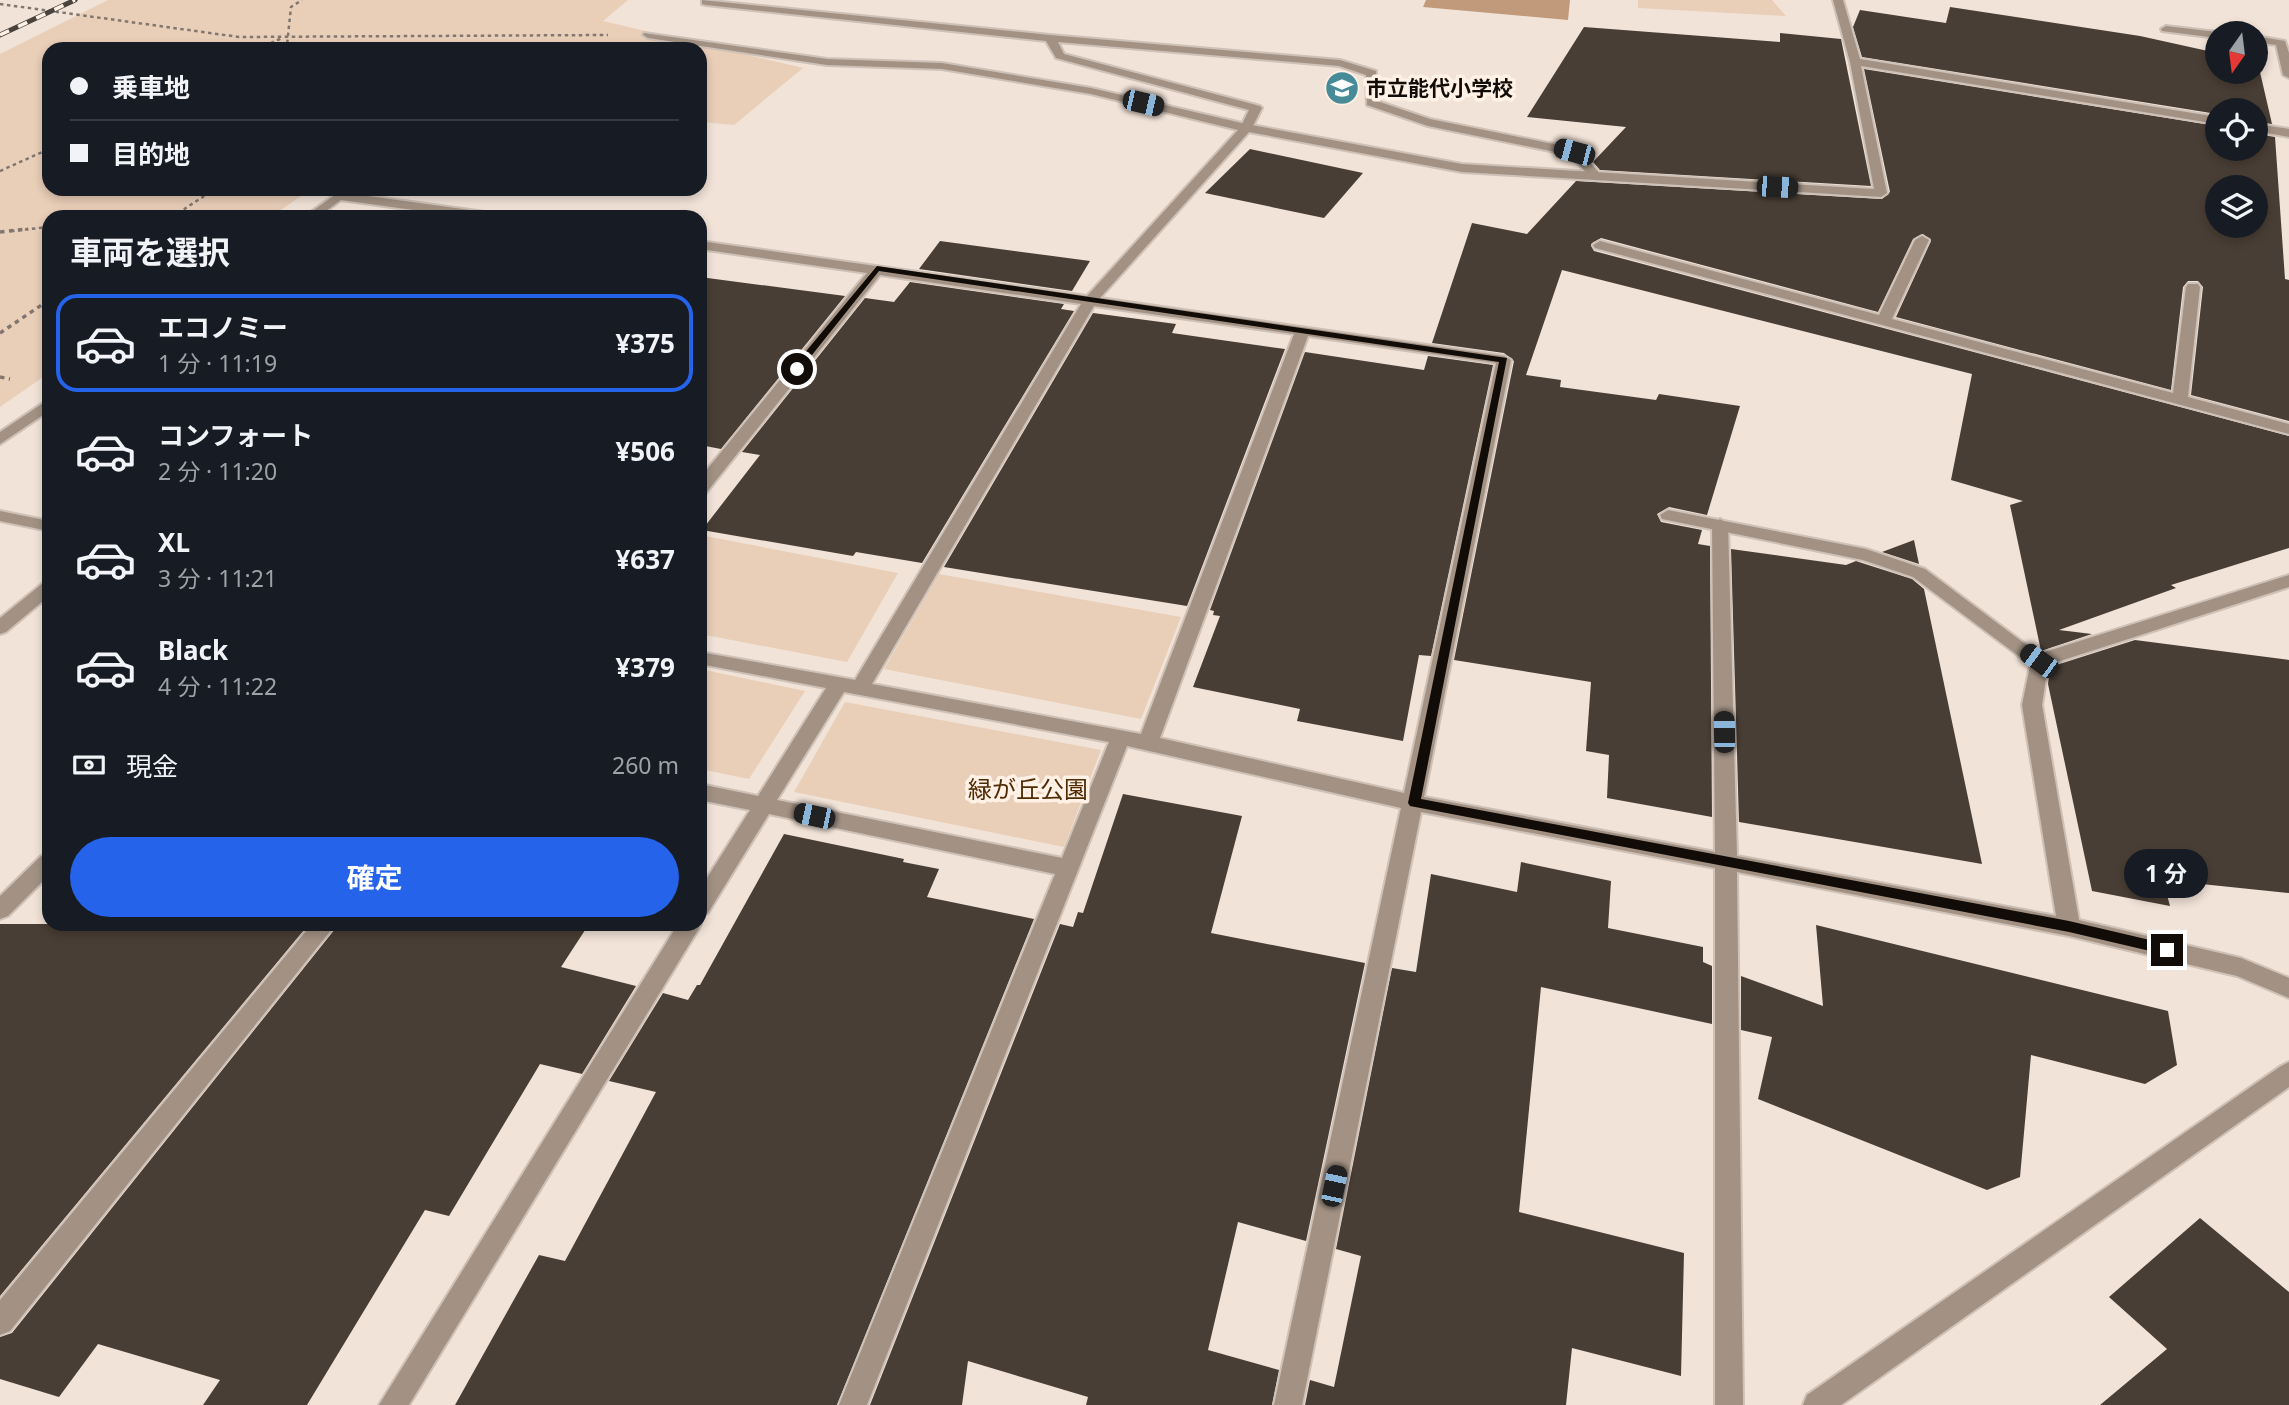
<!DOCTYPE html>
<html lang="ja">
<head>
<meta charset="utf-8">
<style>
	:root { --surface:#171b24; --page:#20242c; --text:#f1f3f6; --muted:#9ea1a6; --line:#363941; --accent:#2563eb }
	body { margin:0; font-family:"Noto Sans","Noto Sans JP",sans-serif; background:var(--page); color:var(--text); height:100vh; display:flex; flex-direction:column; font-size:26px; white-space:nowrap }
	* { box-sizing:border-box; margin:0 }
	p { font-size:23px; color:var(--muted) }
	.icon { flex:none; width:38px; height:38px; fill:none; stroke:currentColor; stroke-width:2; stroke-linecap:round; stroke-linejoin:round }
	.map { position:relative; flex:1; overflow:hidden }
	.drawer { position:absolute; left:42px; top:210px; width:665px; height:721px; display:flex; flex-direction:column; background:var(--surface); border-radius:21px; box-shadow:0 4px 10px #0003 }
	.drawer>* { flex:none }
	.banner { position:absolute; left:42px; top:42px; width:665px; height:154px; border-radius:21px; box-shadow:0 4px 10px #0003; display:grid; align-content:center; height:154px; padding:0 28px; background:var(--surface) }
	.needle { width:46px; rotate:194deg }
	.controls { position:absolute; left:2205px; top:21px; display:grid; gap:14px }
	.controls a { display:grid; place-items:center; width:63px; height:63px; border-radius:50%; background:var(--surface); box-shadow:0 4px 10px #0003; font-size:35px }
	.end { position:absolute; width:32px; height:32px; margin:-16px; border:9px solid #110c08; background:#fff; box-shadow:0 0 0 4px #fff }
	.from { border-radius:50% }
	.bubble { position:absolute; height:49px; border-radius:24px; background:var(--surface); box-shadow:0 4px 10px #0003; font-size:23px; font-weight:700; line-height:49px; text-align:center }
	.car { position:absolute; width:21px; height:42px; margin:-21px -10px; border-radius:9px; box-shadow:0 0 5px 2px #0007; background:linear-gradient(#222 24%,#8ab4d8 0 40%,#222 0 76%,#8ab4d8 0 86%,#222 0) }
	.banner b { display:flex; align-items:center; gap:24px; height:66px; font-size:26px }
	.banner b+b { border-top:2px solid var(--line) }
	.banner i { width:18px; height:18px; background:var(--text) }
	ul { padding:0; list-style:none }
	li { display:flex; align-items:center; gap:21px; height:98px; margin:0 14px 10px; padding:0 14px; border:4px solid transparent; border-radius:21px }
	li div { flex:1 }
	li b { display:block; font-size:26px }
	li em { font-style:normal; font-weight:700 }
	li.active { border-color:var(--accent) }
	li>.icon { width:63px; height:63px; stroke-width:1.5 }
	h2 { padding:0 28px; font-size:32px; line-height:84px }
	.pay { display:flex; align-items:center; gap:18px; height:77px; padding:0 28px; font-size:26px }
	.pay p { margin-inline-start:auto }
	.button { display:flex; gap:14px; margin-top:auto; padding:14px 28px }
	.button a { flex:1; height:80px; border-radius:42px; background:var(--accent); color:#fff; font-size:28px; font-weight:700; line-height:80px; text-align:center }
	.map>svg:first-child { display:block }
	.green { fill:#e9ceb8 }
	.water { fill:#c09a7b }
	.building { fill:#493e35; fill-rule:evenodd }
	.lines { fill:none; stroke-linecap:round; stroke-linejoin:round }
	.service-casing { stroke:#cec1b7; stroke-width:4 }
	.minor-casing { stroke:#cec1b7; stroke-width:4 }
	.path-far1 { stroke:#817770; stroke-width:2.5; stroke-dasharray:3.5 3.5; stroke-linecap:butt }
	.path { stroke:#817770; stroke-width:3.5; stroke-dasharray:4.5 4.5; stroke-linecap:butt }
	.service { fill:#a39284; fill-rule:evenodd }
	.minor { fill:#a39284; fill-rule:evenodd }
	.rail-casing { stroke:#4a433d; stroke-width:5 }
	.rail { stroke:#fff1e5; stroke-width:3.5; stroke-dasharray:10; stroke-linecap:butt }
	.route { fill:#110c08 }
	.labels { text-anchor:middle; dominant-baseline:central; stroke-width:7; stroke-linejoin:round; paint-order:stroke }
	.far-poi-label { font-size:21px; font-weight:bold; fill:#110c08; stroke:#fff1e5; text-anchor:start }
	.park-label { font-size:24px; fill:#502a02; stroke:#fff1e5 }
</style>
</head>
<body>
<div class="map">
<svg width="2289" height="1405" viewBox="0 0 2289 1405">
	<rect width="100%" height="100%" fill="#f2e3d8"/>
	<g class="green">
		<polygon points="108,0 628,0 603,21 803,68 734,125 700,122 700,49 49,49 49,189 311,189 271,217 49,217 49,373 0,407 0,54"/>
		<polygon points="1638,0 1772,0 1786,16 1638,8"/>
		<polygon points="700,535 898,573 847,662 700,634"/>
		<polygon points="939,574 1181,617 1141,719 884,669"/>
		<polygon points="700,669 805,691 749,779 700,769"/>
		<polygon points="845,702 1101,750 1064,847 794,792"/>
	</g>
	<polygon class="water" points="1426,0 1570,0 1568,20 1423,7"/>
	<g class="building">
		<polygon points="1950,7 2140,36 2217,53 2217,72 2260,72 2272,124 2256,122 2256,110 2217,110 2217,114 1862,57 1853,27 1860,10 1946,23"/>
		<polygon points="1584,27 1780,42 1780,33 1841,39 1871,186 1600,170 1593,162 1626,127 1527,117"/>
		<path d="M1864 69 2217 126V149H2256V134L2275 137 2285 279 2289 280V421L2191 395 2203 287 2198 281H2188L2183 287 2171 390 1896 317 1931 241 1923 234 1913 239 1878 312 1601 238 1592 243 1591 246 1594 251 2289 436V548L2171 585 2176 588 2059 630 2092 634 2041 651 2010 505 2023 501 1951 480 1972 374 1562 270 1526 375 1561 380 1560 387 1656 400 1659 394 1740 406 1707 515 1669 507 1657 514 1661 522 1702 530 1698 544 1710 546 1712 817 1607 798 1609 755 1586 751 1591 682 1454 660 1514 361 1504 353 1432 343 1472 223 1527 234 1576 181 1882 199 1890 192ZM2217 187H2256V226H2217Z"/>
		<polygon points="1250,149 1363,173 1324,218 1205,193"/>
		<polygon points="940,241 1090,261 1072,291 919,269"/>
		<polygon points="700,277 845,296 721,449 700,445"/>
		<polygon points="910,282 1064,304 1061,309 1074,311 922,563 856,552 853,556 702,530 760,455 742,452 865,298 894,302"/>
		<polygon points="1093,313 1176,324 1172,333 1285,349 1187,606 944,567"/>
		<polygon points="1305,352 1424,370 1428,356 1493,365 1431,656 1419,655 1403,741 1297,721 1300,709 1193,687 1220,616 1213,615 1214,611 1210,610"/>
		<polygon points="1914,540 1919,564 1882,552"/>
		<polygon points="1731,549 1846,565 1856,561 1862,563 1912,579 1924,589 1982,864 1739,822"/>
		<polygon points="2135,640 2289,660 2289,893 2163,880 2170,906 2092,891 2048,684 2050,667"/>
		<polygon points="1123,794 1242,816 1211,933 1365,963 1306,1241 1238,1222 1208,1350 1279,1370 1272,1405 1086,1405 1088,1397 968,1361 962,1405 870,1405 1060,924 1073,927 1078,912 1083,913"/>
		<polygon points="784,834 904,859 903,862 939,869 927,897 1034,919 837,1405 455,1405 539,1255 565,1261 656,1092 609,1081 663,993 688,1000 697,985 700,985"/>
		<polygon points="1521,862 1611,881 1608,928 1703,947 1703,962 1712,966 1712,1024 1541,987 1519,1212 1684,1253 1681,1376 1572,1348 1566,1405 1305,1405 1310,1380 1334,1387 1361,1256 1336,1249 1392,968 1416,972 1431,874 1517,892"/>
		<polygon points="0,924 309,924 0,1296"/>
		<polygon points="339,924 589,924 561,967 636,986 582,1074 540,1064 449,1216 425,1210 307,1405 203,1405 220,1380 98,1344 59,1397 0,1379 0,1337 12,1333"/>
		<polygon points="1816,925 2168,1011 2177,1065 2145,1084 2031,1055 2020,1177 1987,1190 1758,1099 1772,1037 1741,1030 1741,976 1823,1006"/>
		<polygon points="2200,1218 2289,1292 2289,1405 2100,1405 2167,1349 2109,1297"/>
	</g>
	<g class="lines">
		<g class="service-casing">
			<g id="service">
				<polygon points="702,0 1050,35 1340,60 1376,71 1377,101 1430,119 1578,149 1602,176 1596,180 1592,179 1570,155 1428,126 1367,105 1366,75 1339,66 1058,42 1064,54 1260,106 1262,108 1252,128 1246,132 1240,128 1249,110 1056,58 1046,41 706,5 702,4"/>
				<polygon points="1668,510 1866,549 1925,569 2048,661 2046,666 2032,666 1913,577 1863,560 1662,519 1660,515"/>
			</g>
		</g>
		<g class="minor-casing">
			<g id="minor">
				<path d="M1833 0H1843L1860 59 2217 117V124L1861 66 1887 193 1881 197 1462 172 1249 132 1100 298 1504 356 1511 360 1424 797 1715 852 1712 524 1720 519 1728 524 1737 856 2056 916 2022 705 2032 656 2289 575V587L2048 665 2042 705 2079 920 2241 958 2289 978V998L2237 976 2069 936 1737 872 1743 1405H1715V868L1421 812 1302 1405H1274L1401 808 1127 746 867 1405H839L1055 874 769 814 708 913 700 916V889L750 810 700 800V784L758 796 826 688 700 664V652L855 680 1081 304 880 275 706 493 700 494V478L867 273 700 249V241L1087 296 1238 130 1091 94 942 69 827 65 648 38 643 35 644 33 827 59 942 63 1091 88 1246 124 1462 164 1874 189 1850 62ZM1094 306 1294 334 1141 734 872 684ZM1308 336 1496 363 1404 793 1160 738ZM844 692 1109 742 1062 858 777 800Z"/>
				<polygon points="2166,26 2217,32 2221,33 2217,33 2217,38 2162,31 2161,29"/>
				<polygon points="2256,36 2285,41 2289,53 2289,78 2283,75 2276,45 2256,42"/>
				<polygon points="2256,124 2289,129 2289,137 2256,131"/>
				<polygon points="339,192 492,213 498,217 464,217 341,200 318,217 304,217"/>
				<polygon points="1922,236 1929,240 1892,319 2173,393 2186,287 2188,284 2198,284 2200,287 2188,397 2289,424 2289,434 1595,248 1593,245 1600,241 1879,315 1915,240"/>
				<polygon points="49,399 49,411 0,444 0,432"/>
				<polygon points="0,511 49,521 49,531 0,521"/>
				<polygon points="49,581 49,596 6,632 0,634 0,618 43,583"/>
				<polygon points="49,854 49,875 8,916 0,919 0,896 41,856"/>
				<polygon points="700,922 701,924 698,930 409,1405 379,1405 678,924"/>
				<polygon points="312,924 336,924 10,1331 0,1335 0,1300"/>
				<polygon points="2289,1062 2289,1087 1841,1405 1803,1405 1807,1395 2281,1066"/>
			</g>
		</g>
		<g class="path-far1">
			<polyline points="0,4 239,37 608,35"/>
			<polyline points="258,49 282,38"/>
			<polyline points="284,49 287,45 291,7 302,0"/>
			<polyline points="0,171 49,149"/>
			<polyline points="155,217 189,217"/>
			<polyline points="172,217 215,189"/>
			<polyline points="11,231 49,227"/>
		</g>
		<g class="path">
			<polyline points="0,232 28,229"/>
			<polyline points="0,333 49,300"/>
			<polyline points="0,377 10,379"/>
		</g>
		<use href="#service" class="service"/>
		<use href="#minor" class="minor"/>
		<g class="rail-casing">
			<polyline id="rail" points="0,35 75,0"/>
		</g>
		<use href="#rail" class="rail"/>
	</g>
	<polygon class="route" points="877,266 1507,358 1421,799 2069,921 2167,944 2172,946 2172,954 2167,955 2069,932 1410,806 1408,803 1499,362 879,271 800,370 793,370 793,367"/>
	<defs>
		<g id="school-disc" transform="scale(1.75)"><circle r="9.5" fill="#468b97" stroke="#fff1e5"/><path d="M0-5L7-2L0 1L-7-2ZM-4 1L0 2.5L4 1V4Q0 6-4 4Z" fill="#fff"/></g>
	</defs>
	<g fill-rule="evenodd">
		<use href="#school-disc" x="1342" y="88"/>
	</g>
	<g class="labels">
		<g class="far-poi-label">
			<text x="1366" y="88">市立能代小学校</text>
		</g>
		<g class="park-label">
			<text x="1028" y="788">緑が丘公園</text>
		</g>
	</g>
</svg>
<div class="controls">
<a><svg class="needle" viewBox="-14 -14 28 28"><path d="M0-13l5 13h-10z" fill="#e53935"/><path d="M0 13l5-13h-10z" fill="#9ea1a6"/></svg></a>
<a><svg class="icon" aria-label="locate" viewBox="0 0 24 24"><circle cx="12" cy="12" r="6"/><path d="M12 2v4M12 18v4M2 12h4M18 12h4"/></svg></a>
<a><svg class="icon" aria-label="layers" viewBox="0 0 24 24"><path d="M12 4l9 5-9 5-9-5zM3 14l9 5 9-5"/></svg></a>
</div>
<i class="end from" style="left:797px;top:369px"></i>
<i class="end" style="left:2167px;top:950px"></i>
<div class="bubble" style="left:2124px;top:849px;width:84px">1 分</div>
<i class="car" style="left:1143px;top:103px;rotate:103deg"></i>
<i class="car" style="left:1574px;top:152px;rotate:285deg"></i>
<i class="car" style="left:1777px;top:187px;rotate:93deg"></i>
<i class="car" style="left:2039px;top:661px;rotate:306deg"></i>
<i class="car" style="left:1724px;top:732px;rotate:359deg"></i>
<i class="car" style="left:814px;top:816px;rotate:282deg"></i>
<i class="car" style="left:1334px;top:1186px;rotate:12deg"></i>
<div class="banner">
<b><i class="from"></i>乗車地</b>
<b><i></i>目的地</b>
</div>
<section class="drawer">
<h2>車両を選択</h2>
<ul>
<li class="active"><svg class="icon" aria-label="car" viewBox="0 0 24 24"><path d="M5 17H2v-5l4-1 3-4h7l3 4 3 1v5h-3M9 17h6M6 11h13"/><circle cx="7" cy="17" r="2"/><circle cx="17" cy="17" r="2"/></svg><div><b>エコノミー</b><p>1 分 · 11:19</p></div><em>¥375</em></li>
<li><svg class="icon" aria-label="car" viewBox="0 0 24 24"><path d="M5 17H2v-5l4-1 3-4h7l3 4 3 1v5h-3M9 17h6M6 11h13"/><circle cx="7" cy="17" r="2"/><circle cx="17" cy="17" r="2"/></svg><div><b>コンフォート</b><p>2 分 · 11:20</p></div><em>¥506</em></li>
<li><svg class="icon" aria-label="car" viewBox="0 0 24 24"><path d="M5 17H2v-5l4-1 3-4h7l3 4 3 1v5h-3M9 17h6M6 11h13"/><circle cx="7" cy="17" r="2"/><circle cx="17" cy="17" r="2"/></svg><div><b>XL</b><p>3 分 · 11:21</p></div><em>¥637</em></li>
<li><svg class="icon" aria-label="car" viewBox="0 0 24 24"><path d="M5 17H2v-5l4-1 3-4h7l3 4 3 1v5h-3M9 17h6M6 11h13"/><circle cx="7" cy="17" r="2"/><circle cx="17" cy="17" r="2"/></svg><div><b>Black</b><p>4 分 · 11:22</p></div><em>¥379</em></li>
</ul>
<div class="pay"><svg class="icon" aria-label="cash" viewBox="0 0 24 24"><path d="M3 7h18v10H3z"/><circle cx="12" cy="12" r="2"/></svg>現金<p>260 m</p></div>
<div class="button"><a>確定</a></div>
</section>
</div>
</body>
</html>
